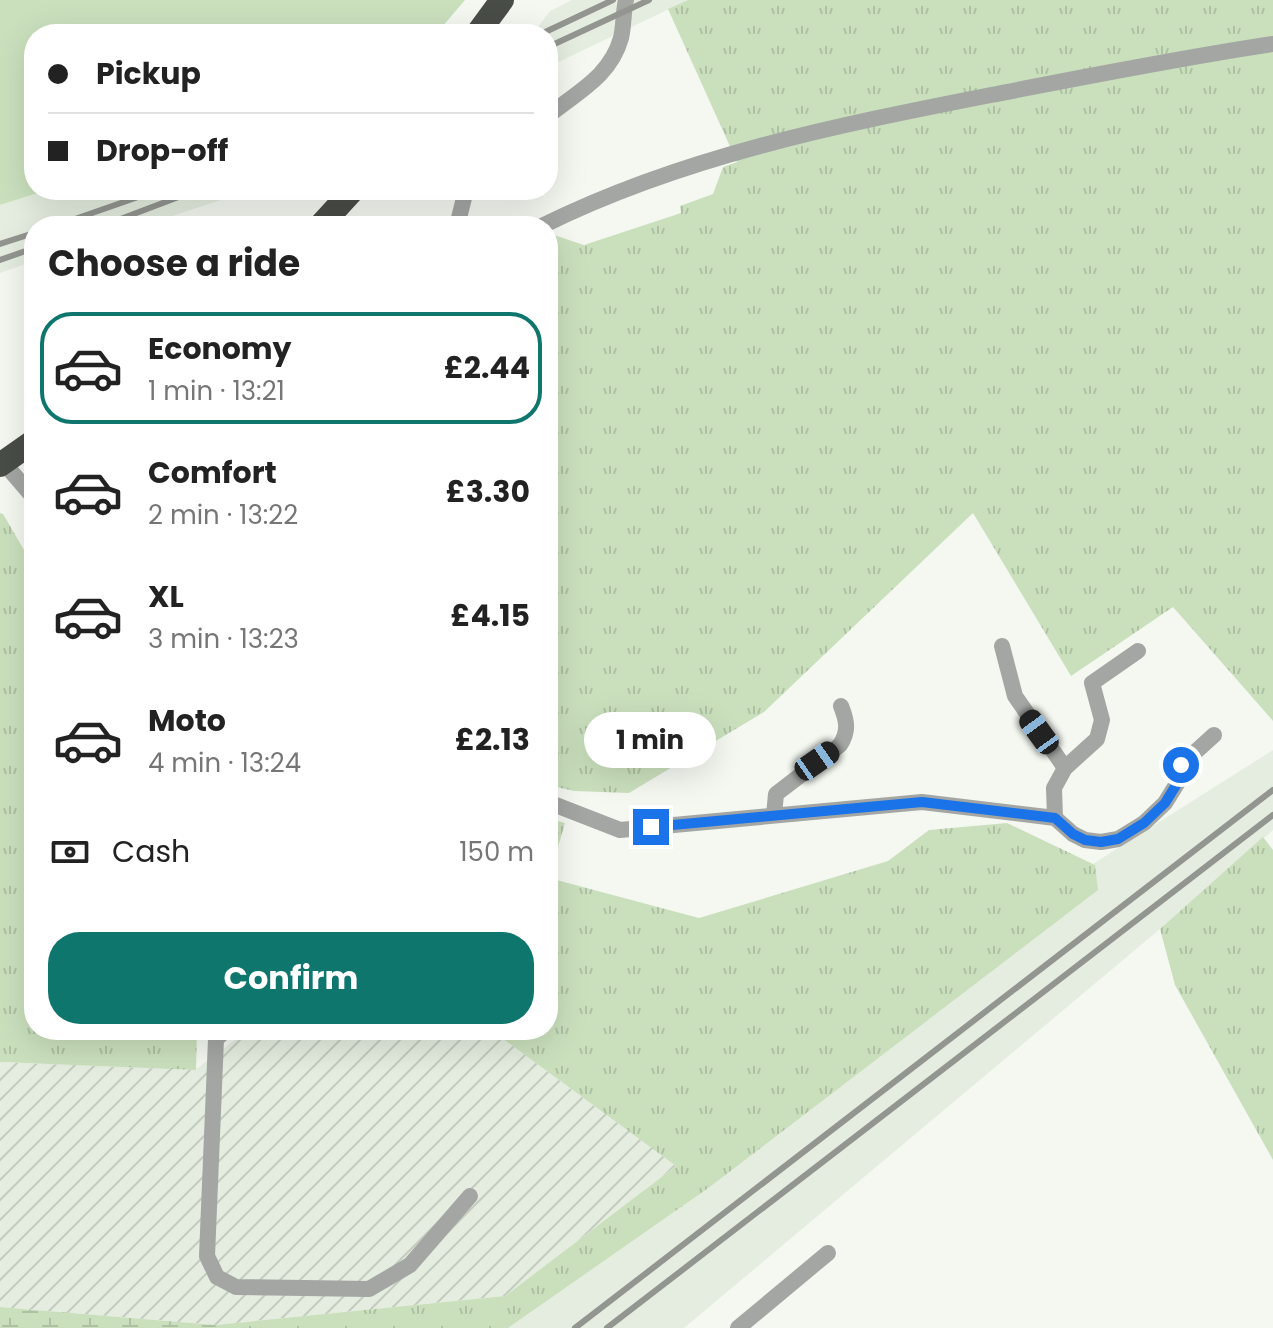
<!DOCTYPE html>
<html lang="en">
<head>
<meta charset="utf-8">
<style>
	:root { --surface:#fff; --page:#f2f2f2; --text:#222; --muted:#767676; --line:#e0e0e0; --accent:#0f766e }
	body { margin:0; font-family:Poppins,sans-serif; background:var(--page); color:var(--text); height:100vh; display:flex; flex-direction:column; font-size:30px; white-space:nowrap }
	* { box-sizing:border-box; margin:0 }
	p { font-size:26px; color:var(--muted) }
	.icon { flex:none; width:44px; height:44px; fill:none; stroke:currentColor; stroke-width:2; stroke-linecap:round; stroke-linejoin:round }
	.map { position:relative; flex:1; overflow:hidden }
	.details { position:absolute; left:24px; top:216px; width:534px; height:824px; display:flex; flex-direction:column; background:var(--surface); border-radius:32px; box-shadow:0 8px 32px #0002 }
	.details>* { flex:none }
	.hud { position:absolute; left:24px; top:24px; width:534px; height:176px; border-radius:32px; box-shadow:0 8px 32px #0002; display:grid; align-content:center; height:176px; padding:0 24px; background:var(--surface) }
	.end { position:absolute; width:36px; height:36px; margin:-18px; border:10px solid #1a73e8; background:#fff; box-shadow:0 0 0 4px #fff }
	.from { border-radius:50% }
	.bubble { position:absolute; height:56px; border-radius:28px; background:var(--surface); box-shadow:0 8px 32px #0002; font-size:26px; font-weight:700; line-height:56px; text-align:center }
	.car { position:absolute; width:24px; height:48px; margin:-24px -12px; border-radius:10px; box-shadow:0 0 6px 2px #0007; background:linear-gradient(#222 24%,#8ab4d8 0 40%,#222 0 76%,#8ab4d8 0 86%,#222 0) }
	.hud b { display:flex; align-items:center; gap:28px; height:76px; font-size:30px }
	.hud b+b { border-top:2px solid var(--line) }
	.hud i { width:20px; height:20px; background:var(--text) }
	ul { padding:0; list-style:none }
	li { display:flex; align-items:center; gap:24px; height:112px; margin:0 16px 12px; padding:0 8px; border:4px solid transparent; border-radius:32px }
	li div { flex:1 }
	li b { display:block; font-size:30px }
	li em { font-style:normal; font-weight:700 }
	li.on { border-color:var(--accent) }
	li>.icon { width:72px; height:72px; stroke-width:1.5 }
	h2 { padding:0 24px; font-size:36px; line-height:96px }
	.pay { display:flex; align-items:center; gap:20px; height:88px; padding:0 24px; font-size:30px }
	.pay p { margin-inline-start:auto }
	.primary-button { display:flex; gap:16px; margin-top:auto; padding:16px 24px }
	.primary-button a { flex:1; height:92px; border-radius:32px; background:var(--accent); color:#fff; font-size:32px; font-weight:700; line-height:92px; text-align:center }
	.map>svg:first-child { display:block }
	.built { fill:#e4eddf }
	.industrial { fill:url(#industrial-furrows) }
	.grass { fill:url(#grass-tufts) }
	.wetland { fill:url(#wetland-marsh) }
	.park { fill:#cae0bd }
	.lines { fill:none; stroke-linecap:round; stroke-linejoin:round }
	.lane { stroke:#a4a6a3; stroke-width:16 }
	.highway { stroke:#494d47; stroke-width:24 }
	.rail { stroke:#929590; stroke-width:6 }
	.route { stroke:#1a73e8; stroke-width:10 }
</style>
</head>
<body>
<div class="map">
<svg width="1273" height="1328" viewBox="0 0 1273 1328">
	<defs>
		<pattern id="industrial-furrows" width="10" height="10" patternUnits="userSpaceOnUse" patternTransform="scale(2)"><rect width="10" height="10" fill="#e4eddf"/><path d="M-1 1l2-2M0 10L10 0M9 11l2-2" fill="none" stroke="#c4ccc0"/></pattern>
		<pattern id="grass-tufts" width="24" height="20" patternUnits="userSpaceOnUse" patternTransform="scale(2)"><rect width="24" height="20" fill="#cae0bd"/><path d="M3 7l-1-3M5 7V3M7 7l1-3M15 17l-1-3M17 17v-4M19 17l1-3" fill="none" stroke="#aec1a3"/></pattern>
		<pattern id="wetland-marsh" width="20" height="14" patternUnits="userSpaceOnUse" patternTransform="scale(2)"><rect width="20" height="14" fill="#cae0bd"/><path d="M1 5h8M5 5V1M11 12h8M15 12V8" fill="none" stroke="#aec1a3"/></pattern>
	</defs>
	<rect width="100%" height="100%" fill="#f4f8f1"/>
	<g class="built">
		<polygon points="572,0 688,0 548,67 548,34 533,34 550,11"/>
		<polygon points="47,190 251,190 142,226 34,226 34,261 0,273 0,205"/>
		<polygon points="1273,750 1273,830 1160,929 684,1328 508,1328 707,1189 1036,900"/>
	</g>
	<polygon class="industrial" points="248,1030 491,1030 676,1166 505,1296 215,1325 0,1307 0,1062 195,1070"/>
	<g class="grass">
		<polygon points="688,0 1273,0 1273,721 1173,607 1071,676 973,513 764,712 629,793 574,791 548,785 548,236 551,234 584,245 681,213 680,206 713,194 723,167 737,162 668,9"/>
		<polygon points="0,513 3,514 34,567 34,1030 197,1030 196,1070 0,1062"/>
		<polygon points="548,818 565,823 549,878 699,918 888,861 929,830 1007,823 1095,865 1098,890 707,1189 508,1328 218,1328 215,1325 505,1296 676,1166 491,1030 548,1030"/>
		<polygon points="1263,837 1273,850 1273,1160 1175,985 1160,929"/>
	</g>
	<polygon class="wetland" points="0,1307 215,1325 218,1328 0,1328"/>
	<polygon class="park" points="0,0 465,0 436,34 34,34 34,190 47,190 0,205"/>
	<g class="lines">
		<g class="lane">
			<path d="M548 116C577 92 610 77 621 38 624 25 623 13 626 0"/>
			<polyline points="457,226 466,190"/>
			<path d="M542 226C683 156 838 125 991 95 1085 77 1179 58 1273 44"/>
			<polyline points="4,463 34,498"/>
			<polyline points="1002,646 1015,696 1065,768"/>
			<polyline points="548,802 620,830 922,802 1055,818 1073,834 1085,840 1101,842 1118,839 1144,823 1165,803 1178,782 1181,765 1214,735"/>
			<path d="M774 815 776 794 840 745C849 731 847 721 841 706"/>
			<polyline points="1055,818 1054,788 1065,768 1097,739 1102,720 1092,683 1138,651"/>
			<polyline points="226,1030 216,1039 207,1256 217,1277 236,1287 369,1289 410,1265 470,1196"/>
			<polyline points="738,1328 828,1253"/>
		</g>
		<g class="highway">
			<polyline points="477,34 502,0"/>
			<polyline points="320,226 353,190"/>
			<polyline points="0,465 34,441"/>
		</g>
		<g class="rail">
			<polyline points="541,34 613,0"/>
			<polyline points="548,47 649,0"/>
			<polyline points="55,226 158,190"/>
			<polyline points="102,226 197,190"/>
			<polyline points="0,244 34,233"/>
			<polyline points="0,260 34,248"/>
			<polyline points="575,1328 1273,790"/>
			<polyline points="607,1328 1273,815"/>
		</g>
	</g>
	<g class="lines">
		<polyline class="route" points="651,827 922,802 1055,818 1073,834 1085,840 1101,842 1118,839 1144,823 1165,803 1178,782 1181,765"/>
	</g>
</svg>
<i class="end from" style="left:1181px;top:765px"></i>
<i class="end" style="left:651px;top:827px"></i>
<div class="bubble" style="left:584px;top:712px;width:132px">1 min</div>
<i class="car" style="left:1039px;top:732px;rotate:324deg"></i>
<i class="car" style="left:817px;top:761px;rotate:55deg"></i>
<div class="hud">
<b><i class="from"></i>Pickup</b>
<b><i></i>Drop-off</b>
</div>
<section class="details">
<h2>Choose a ride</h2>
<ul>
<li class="on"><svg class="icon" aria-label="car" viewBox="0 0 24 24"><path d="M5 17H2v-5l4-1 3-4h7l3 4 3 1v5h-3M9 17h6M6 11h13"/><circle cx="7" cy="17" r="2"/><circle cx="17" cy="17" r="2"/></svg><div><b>Economy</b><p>1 min · 13:21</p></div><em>£2.44</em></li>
<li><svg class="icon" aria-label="car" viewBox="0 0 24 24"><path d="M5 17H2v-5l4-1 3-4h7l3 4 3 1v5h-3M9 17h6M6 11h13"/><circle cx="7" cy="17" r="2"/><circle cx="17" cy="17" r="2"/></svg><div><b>Comfort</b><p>2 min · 13:22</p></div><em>£3.30</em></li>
<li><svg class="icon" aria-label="car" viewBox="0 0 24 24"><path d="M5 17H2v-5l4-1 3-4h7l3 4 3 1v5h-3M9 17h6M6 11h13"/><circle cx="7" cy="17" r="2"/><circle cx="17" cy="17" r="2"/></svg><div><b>XL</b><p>3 min · 13:23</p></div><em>£4.15</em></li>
<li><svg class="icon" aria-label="car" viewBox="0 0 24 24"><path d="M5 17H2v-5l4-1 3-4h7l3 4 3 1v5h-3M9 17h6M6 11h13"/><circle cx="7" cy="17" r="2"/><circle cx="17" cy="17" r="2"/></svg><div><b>Moto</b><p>4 min · 13:24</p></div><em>£2.13</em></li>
</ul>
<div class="pay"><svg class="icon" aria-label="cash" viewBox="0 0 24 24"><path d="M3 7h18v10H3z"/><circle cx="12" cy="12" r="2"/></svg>Cash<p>150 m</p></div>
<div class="primary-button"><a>Confirm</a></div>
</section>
</div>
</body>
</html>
